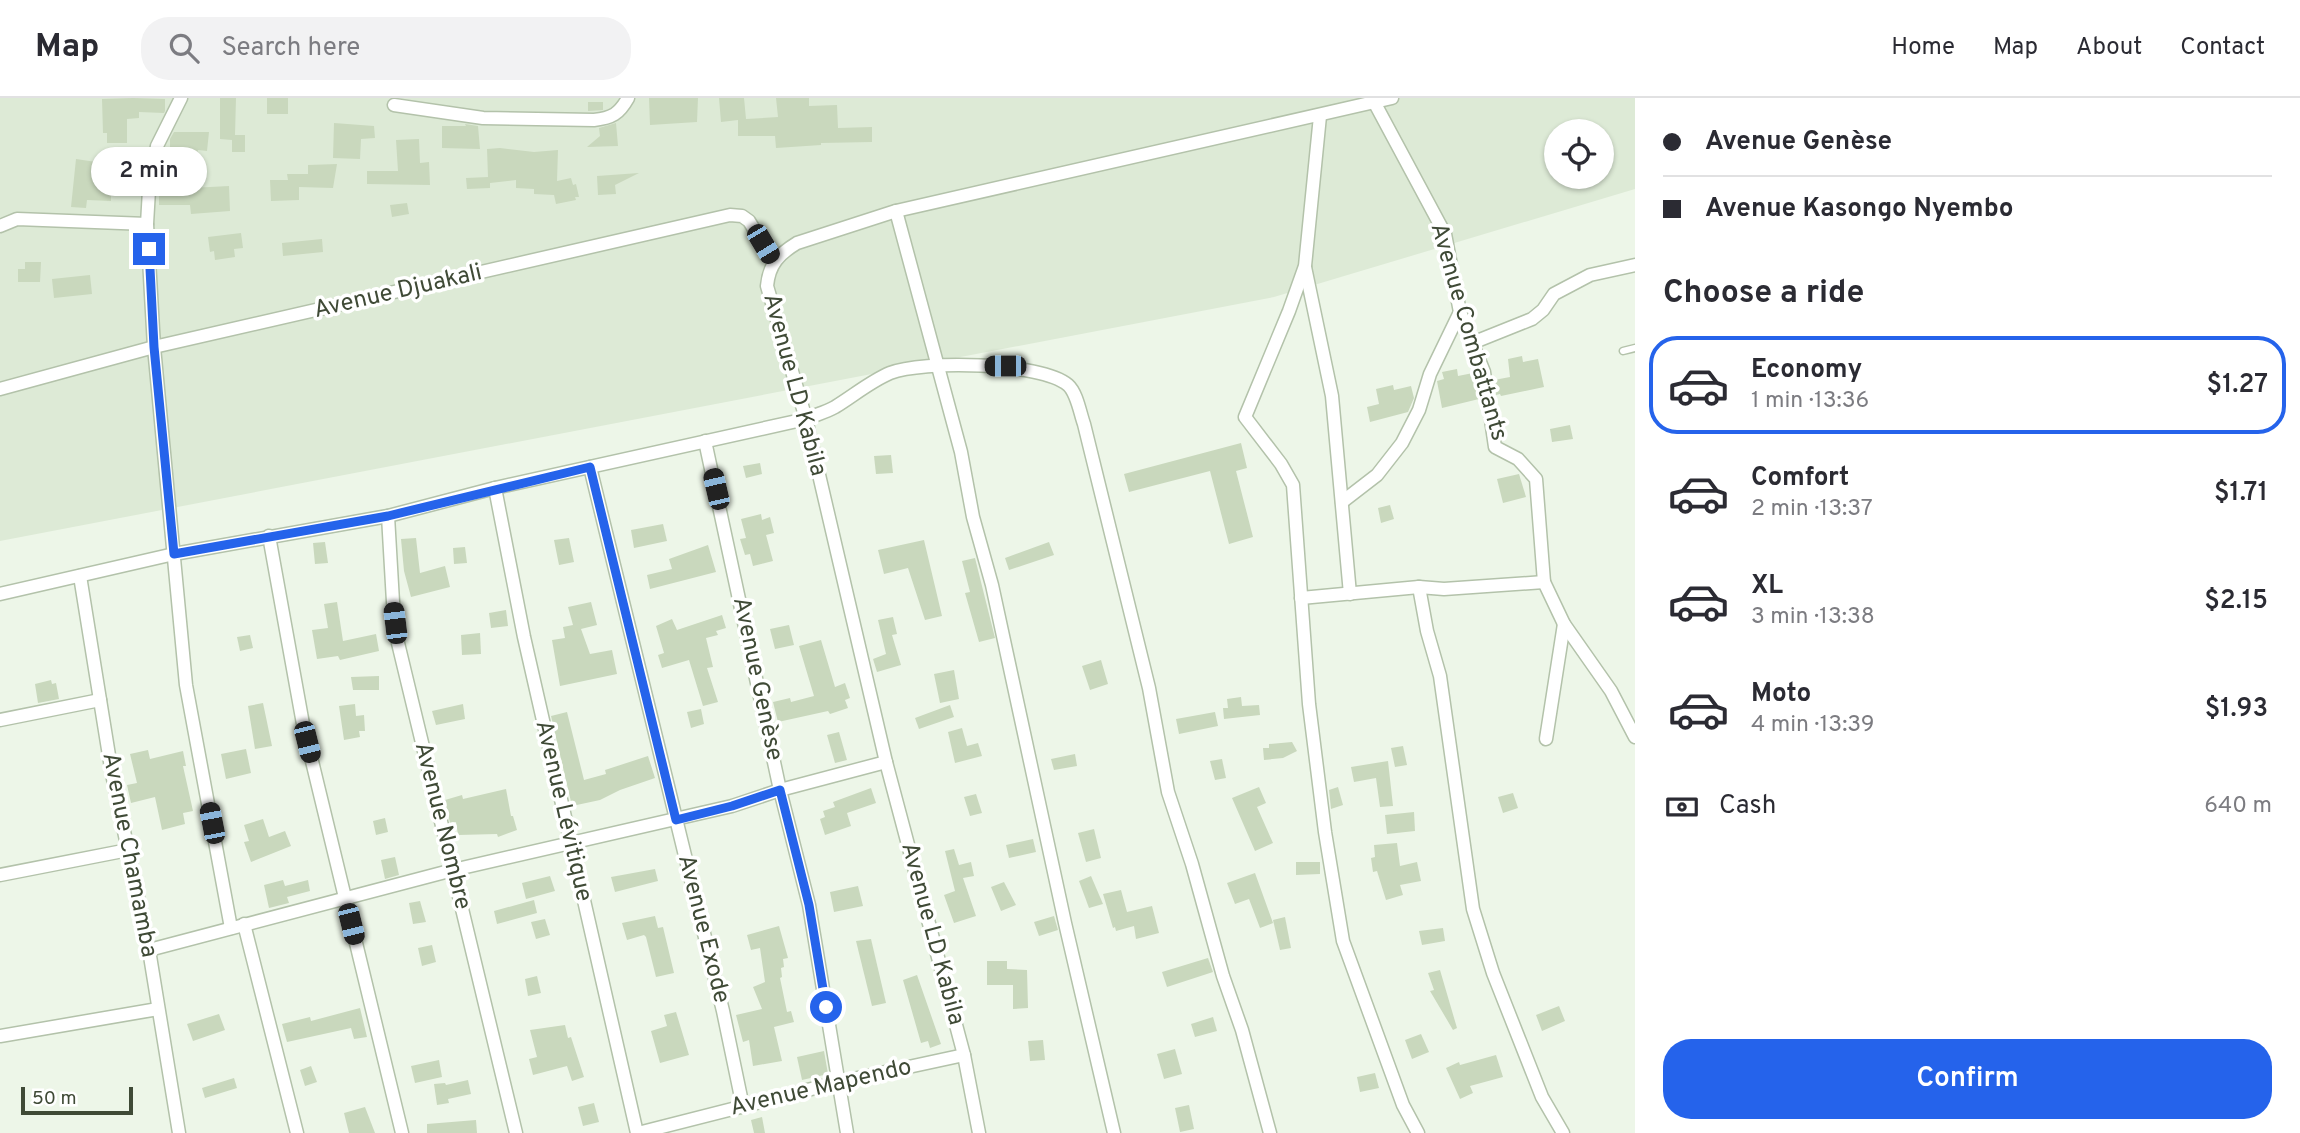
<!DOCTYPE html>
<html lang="en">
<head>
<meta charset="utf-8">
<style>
	:root { --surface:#fff; --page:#f2f2f3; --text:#2b2b33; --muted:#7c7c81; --line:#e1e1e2; --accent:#2563eb }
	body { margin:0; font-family:Overpass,sans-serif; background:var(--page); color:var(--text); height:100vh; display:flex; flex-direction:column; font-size:26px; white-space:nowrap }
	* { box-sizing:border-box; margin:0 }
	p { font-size:23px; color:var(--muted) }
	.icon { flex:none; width:38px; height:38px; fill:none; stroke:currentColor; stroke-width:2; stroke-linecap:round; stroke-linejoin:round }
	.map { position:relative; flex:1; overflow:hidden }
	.details { display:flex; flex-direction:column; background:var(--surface); width:665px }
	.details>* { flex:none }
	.banner { display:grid; align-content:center; height:154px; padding:0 28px; background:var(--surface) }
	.fabs { position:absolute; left:1544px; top:21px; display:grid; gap:14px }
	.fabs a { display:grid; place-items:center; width:70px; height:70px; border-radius:50%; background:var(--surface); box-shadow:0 2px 5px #0004; font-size:35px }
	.scale { position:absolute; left:21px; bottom:18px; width:112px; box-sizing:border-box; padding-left:7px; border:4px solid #3f4a36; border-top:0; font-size:19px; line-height:24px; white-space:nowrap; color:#3f4a36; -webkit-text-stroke:5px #fff; paint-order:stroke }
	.end { position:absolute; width:32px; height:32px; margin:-16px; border:9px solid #2563eb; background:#fff; box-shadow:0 0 0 4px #fff }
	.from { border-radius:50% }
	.bubble { position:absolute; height:49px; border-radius:24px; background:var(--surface); box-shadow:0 2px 5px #0004; font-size:23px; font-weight:600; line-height:49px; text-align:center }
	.car { position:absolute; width:21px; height:42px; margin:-21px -10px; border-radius:9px; box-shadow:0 0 5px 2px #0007; background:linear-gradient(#222 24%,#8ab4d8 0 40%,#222 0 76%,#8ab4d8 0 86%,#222 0) }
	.banner b { display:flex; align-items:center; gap:24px; height:66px; font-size:26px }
	.banner b+b { border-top:2px solid var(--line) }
	.banner i { width:18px; height:18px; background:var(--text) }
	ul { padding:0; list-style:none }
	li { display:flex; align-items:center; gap:21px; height:98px; margin:0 14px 10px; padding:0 14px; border:4px solid transparent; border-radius:28px }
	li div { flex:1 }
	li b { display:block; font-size:26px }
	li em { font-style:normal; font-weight:600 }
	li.selected { border-color:var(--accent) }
	li>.icon { width:63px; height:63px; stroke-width:1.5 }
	h2 { padding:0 28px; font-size:32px; line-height:84px }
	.pay { display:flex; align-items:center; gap:18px; height:77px; padding:0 28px; font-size:26px }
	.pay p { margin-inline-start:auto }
	.cta { display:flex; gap:14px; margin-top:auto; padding:14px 28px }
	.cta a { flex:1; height:80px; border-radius:28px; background:var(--accent); color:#fff; font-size:28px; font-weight:600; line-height:80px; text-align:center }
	header { display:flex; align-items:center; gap:42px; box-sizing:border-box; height:98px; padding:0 35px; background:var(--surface); border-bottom:2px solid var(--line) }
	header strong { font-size:33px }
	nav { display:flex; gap:38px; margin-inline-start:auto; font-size:24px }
	.search { width:490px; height:63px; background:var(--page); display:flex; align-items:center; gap:18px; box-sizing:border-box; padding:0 24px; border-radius:28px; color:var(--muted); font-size:26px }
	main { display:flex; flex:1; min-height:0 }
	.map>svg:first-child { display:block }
	.residential { fill:#ddead6; fill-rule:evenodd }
	.building { fill:#c9d8bd }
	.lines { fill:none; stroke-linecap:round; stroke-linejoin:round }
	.service-casing { stroke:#b3c2aa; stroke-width:9 }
	.minor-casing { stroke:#b3c2aa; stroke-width:15 }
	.service { stroke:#fff; stroke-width:6 }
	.minor { stroke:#fff; stroke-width:12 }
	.route { stroke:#2563eb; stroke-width:9 }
	.labels { text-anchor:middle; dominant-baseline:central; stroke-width:7; stroke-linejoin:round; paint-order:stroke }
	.street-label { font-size:24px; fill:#3f4a36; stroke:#fff }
</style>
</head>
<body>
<header>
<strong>Map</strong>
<div class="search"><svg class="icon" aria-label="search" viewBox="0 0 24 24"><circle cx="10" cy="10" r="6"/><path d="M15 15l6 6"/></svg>Search here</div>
<nav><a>Home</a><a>Map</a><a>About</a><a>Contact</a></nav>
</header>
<main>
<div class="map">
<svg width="1635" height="1035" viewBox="0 0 1635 1035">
	<rect width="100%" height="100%" fill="#edf6e8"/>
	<path class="residential" d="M0 0H1635V91L1274 199 0 443ZM1556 33H1601V79H1556Z"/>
	<g class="building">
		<polygon points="133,0 165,1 165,13 164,15 139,14 139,20 127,21 127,45 107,45 107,35 103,35 102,1"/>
		<polygon points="220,0 236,0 235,37 245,37 245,54 232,54 232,42 220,41"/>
		<rect x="267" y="0" width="21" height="16"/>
		<polygon points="649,0 698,0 697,24 650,27"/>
		<polygon points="719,0 744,0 746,21 778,19 776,0 809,0 809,8 837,7 838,30 872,29 872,44 821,45 821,47 776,50 775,38 738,38 738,22 721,24"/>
		<polygon points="588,4 603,4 603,12 588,13"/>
		<polygon points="334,25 374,28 375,40 361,41 360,61 333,60"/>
		<polygon points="616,25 618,48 587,49 600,38 599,30"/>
		<polygon points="465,26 478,28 480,51 442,50 442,28 466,28"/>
		<polygon points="174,34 209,34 207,53 198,52 197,55 194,54 191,90 229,88 230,113 191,116 190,107 159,107 159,85 176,86 178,54 170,54 170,41"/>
		<polygon points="419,41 420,65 429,64 430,87 367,86 367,73 398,73 396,42"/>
		<polygon points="500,50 534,54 558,52 557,83 571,80 573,87 576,86 579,99 575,99 576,102 556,106 554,97 534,96 534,91 516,90 516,82 490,85 490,90 467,91 466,80 488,79 487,51"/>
		<polygon points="76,61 96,64 96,61 111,61 111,103 87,102 86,110 71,109"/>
		<polygon points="337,66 333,90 299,89 299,102 271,103 270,82 288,82 287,76 308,76 308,67"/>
		<polygon points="639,75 615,87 616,96 598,97 597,78"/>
		<polygon points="407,105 409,116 392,119 390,107"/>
		<polygon points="241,135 243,150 234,151 235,159 215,162 214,153 210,154 208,139"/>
		<polygon points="322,141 323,154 283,158 282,145"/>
		<polygon points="25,164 41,164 40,184 18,184 18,171 25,171"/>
		<polygon points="90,177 92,196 54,200 52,181"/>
		<polygon points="1522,258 1523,264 1538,261 1544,289 1501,298 1500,296 1496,297 1494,282 1510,279 1508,261"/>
		<polygon points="1457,271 1458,278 1473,275 1479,301 1442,310 1437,283 1444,281 1442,274"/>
		<polygon points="1393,287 1394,292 1411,288 1414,300 1408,314 1370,324 1367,309 1379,306 1376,291"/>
		<polygon points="1570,327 1573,341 1552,344 1550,331"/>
		<polygon points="1241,345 1247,370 1236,373 1253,439 1229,446 1210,373 1129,394 1124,376"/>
		<polygon points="891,357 893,375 876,376 874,358"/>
		<polygon points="760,365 762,376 746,380 743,368"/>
		<polygon points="1519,376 1526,399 1503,405 1497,381"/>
		<polygon points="1390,407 1394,421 1381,425 1378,410"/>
		<polygon points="761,416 762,422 770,419 774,435 766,437 773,463 753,468 750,456 745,457 740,441 746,440 741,421"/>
		<polygon points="663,426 667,443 634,450 631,432"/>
		<polygon points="416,440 420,475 445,468 450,489 411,499 404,473 401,441"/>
		<polygon points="569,440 574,464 559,467 554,442"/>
		<polygon points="924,442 942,518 925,522 908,470 884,476 878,452"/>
		<polygon points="325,444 328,465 315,466 313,445"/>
		<polygon points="1049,444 1054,457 1009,472 1005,460"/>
		<polygon points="708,447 716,474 650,491 647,477 672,471 669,461"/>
		<polygon points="465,449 467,465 454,466 453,450"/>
		<polygon points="975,460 995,540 979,544 965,495 970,494 962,463"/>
		<polygon points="337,504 343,543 376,536 379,553 340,562 338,558 317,561 312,532 328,530 324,506"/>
		<polygon points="591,504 597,527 581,531 590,556 612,552 617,576 560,588 552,542 565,540 563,529 573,527 568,509"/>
		<polygon points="506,512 508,528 491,530 489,515"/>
		<polygon points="722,517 726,530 716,533 718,537 706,540 713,569 707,570 718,604 703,608 689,562 662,570 658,557 664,555 656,528 672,521 677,532"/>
		<polygon points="893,519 897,536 892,537 901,567 877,574 873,561 886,556 878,522"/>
		<polygon points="789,527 794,547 775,551 770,531"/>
		<polygon points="480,535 481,556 462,557 461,537"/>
		<polygon points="250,537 253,550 240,553 237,539"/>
		<polygon points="821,542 835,589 845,585 850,600 845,602 848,610 830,616 828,613 778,624 773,604 790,600 791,604 814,598 799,548"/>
		<polygon points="1101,562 1108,586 1090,592 1082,568"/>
		<polygon points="954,572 959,601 940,605 934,576"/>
		<polygon points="379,578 379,592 353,592 351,579"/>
		<polygon points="51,582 52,586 56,585 59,601 38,605 35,586"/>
		<polygon points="1241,599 1242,608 1259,607 1260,617 1224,621 1223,610 1228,610 1227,601"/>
		<polygon points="263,605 272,648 255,651 248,608"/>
		<polygon points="355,606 356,618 364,617 365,633 359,633 360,639 344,642 339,608"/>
		<polygon points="463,606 465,621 436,627 432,613"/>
		<polygon points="950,607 954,619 919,631 915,620"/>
		<polygon points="701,611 704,626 691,630 687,614"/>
		<polygon points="567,614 584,682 606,676 605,672 648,658 655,680 620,692 600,702 572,708 551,618"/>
		<polygon points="1215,614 1218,628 1179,636 1176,621"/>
		<polygon points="962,630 967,648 978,645 982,658 955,665 948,634"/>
		<polygon points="839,634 847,662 835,665 827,637"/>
		<polygon points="1292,644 1297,653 1283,660 1264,662 1263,650 1269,650 1269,646"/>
		<polygon points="1403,648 1407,667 1395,669 1391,650"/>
		<polygon points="246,651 251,675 226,681 221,656"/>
		<polygon points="148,652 150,661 183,653 186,668 183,668 193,713 183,715 185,726 162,732 155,699 131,705 127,687 137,685 130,656"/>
		<polygon points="1075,656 1077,668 1054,672 1051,661"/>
		<polygon points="1222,661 1226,680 1215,682 1210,663"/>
		<polygon points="1388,663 1393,708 1380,709 1376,680 1354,684 1351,669"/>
		<polygon points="1259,689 1266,705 1257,709 1273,745 1255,753 1232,700"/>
		<polygon points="1338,689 1343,707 1331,711 1329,692"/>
		<polygon points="871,690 876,705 847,715 851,728 825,737 820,721 825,719 823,713 835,709 833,704"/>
		<polygon points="506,691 511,718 513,718 517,732 498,739 497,736 458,737 456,724 450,725 445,702 462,697 463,701"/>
		<polygon points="1513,695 1518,710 1503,715 1498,699"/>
		<polygon points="976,696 982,715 970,718 964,699"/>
		<polygon points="1414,714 1415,733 1387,736 1385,717"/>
		<polygon points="385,720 388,734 376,737 373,723"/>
		<polygon points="263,721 269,739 285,733 291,748 251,764 244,744 249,743 244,727"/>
		<polygon points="1094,731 1101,760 1086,764 1078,735"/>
		<polygon points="1033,741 1036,754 1009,760 1006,747"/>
		<polygon points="1397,745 1400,768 1417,764 1421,783 1400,787 1403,797 1386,802 1377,773 1373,774 1371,760 1375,759 1374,747"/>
		<polygon points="954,751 959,767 971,764 974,778 963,780 976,818 954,825 944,797 955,793 945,753"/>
		<polygon points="395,759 399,777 385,781 381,762"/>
		<polygon points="1296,764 1320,764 1320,776 1296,777"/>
		<polygon points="655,771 658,783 615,794 611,779"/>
		<polygon points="1255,775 1273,825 1260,830 1249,801 1235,806 1227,785"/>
		<polygon points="550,778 555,793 526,801 522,785"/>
		<polygon points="1091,778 1103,806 1089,810 1079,783"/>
		<polygon points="283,782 285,788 308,782 310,793 287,799 289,805 269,810 264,787"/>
		<polygon points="1004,784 1016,807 1001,813 991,789"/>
		<polygon points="858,788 863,808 834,814 830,794"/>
		<polygon points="1121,792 1127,814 1152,808 1159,835 1136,841 1134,828 1116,833 1115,829 1113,830 1103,796"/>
		<polygon points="534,802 537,815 497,826 494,813"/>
		<polygon points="420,803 426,824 413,826 409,805"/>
		<polygon points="655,818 658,830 663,829 674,875 656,879 646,839 644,837 627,842 622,825"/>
		<polygon points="1054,818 1058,832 1039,838 1034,824"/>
		<polygon points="1285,819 1291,850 1280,852 1273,822"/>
		<polygon points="545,821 550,837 536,841 531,824"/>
		<polygon points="779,828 788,860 783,861 784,869 781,870 782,879 780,880 787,914 791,913 794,924 774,929 782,963 753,968 749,942 743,944 736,917 762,911 753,889 765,884 760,850 751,852 747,837"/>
		<polygon points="1443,830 1445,843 1422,847 1419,833"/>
		<polygon points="871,841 886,905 872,908 856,843"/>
		<polygon points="432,847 436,864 422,868 418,850"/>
		<polygon points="1208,860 1213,874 1167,889 1162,874"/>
		<polygon points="987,863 1007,863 1007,871 1027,872 1028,910 1013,911 1013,887 987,887"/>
		<polygon points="1440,872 1457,930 1453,932 1430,893 1434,892 1428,875"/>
		<polygon points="917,877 941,946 930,950 928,943 921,945 903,882"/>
		<polygon points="537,878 541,895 528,898 525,881"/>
		<polygon points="1559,908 1565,923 1542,933 1536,917"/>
		<polygon points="360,910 367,939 354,941 351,930 287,944 282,926 310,919 311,923"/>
		<polygon points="676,914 689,957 660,965 651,933 667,928 664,917"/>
		<polygon points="219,916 225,932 193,943 187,926"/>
		<polygon points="1213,919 1217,933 1195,939 1191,926"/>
		<polygon points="565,927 568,940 571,939 584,979 572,983 567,968 533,977 529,961 537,959 530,932"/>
		<polygon points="1421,936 1429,954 1412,961 1405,942"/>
		<polygon points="1043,942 1045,962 1030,963 1028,943"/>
		<polygon points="1175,951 1182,976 1164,981 1157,956"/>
		<polygon points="824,953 828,976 802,982 797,959"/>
		<polygon points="1496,957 1503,979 1470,988 1473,995 1460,1001 1446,970 1459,964 1460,967"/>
		<polygon points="439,962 442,979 415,985 411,968"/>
		<polygon points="311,968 317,984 305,988 300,972"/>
		<polygon points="1375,975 1379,990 1360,994 1357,979"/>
		<polygon points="234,980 237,990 205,1000 202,990"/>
		<polygon points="468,982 471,996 448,1001 449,1005 437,1007 434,986 445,985 446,987"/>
		<polygon points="594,1005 599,1024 583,1028 578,1009"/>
		<polygon points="1189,1007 1194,1031 1180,1034 1175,1010"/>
		<polygon points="365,1009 375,1035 349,1035 344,1015"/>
		<polygon points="762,1019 765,1035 754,1035 751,1022"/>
		<polygon points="476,1022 477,1035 427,1035 427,1026"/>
	</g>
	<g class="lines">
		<g class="service-casing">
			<polyline id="service" points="1623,253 1635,250"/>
		</g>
		<g class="minor-casing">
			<g id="minor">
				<polyline points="181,0 157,48 149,92 147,126 154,249 186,587 231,830"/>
				<polyline points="1372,0 1445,136 1460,214 1484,274 1495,349 1518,361 1536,381 1544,484 1564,526 1611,593 1635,639"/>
				<path d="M394 7 483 20 594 22C612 20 619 16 628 0"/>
				<polyline points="1320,18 1305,168 1289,213 1245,319 1281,366 1293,387 1309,606 1325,734 1343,843 1403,1007 1418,1035"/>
				<polyline points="896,113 961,354 973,419 992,487 1065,825 1114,1035"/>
				<polyline points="0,128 17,121 147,126"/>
				<polyline points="1305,169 1332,298 1350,496"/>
				<polyline points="1472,245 1532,221 1543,212 1554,196 1590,177 1635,167"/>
				<polyline points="0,291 154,249 730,117 742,118 749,123 774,164"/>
				<polyline points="705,343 780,692 809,807 847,1035"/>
				<polyline points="590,369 723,913 743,1009"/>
				<polyline points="495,390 524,539 637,1035"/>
				<polyline points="1342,404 1377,377 1402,345 1419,312 1430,276 1460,214"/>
				<polyline points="388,418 393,504 398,545 516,1035"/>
				<polyline points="269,438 303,626 402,1035"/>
				<polyline points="80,478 112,676 149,852 179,1035"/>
				<polyline points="1419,489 1427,533 1440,578 1473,811 1493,875 1542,999 1563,1035"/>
				<path d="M0 496 174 456 388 418 495 390 806 321C815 317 826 314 835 309 853 298 871 283 890 275 922 262 1041 264 1068 287 1077 295 1080 315 1084 326L1149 590 1168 694 1192 766 1223 878 1242 932 1270 1035"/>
				<polyline points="1301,500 1419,489 1444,491 1544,484"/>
				<polyline points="0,622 100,602"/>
				<polyline points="1546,641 1564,526"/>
				<polyline points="0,777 128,752"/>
				<polyline points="244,826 297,1035"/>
				<polyline points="149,852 453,772 732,708 780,692 886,664"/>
				<polyline points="0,938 158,911"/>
				<polyline points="638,1035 839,984 964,957"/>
				<path d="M979 1035 964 957 886 664 806 321 767 188C769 166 779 156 797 145L896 113 1392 0"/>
			</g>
		</g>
		<use href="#service" class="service"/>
		<use href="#minor" class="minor"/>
	</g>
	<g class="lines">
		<polyline class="route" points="149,151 154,249 174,456 388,418 590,369 676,722 732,708 780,692 809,807 826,909"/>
	</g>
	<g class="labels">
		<g class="street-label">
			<text transform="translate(398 194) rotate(-13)">Avenue Djuakali</text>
			<text transform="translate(1468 234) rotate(74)">Avenue Combattants</text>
			<text transform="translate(794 287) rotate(75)">Avenue LD Kabila</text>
			<text transform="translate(757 581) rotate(78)">Avenue Genèse</text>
			<text transform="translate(563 713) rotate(77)">Avenue Lévitique</text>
			<text transform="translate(442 728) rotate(76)">Avenue Nombre</text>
			<text transform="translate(129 757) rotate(79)">Avenue Chamamba</text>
			<text transform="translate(703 831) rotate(76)">Avenue Exode</text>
			<text transform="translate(932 836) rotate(75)">Avenue LD Kabila</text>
			<text transform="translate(821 990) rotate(-13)">Avenue Mapendo</text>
		</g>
	</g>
</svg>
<div class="fabs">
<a><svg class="icon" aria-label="locate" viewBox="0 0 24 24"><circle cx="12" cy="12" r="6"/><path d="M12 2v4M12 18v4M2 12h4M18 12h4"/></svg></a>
</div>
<div class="scale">50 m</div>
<i class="end from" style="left:826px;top:909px"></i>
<i class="end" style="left:149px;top:151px"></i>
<div class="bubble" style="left:91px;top:49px;width:116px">2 min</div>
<i class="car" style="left:763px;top:146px;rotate:149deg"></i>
<i class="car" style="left:1005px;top:268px;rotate:270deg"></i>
<i class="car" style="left:716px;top:391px;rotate:347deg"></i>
<i class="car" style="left:395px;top:525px;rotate:353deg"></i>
<i class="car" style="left:307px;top:644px;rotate:166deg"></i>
<i class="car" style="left:212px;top:725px;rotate:349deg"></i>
<i class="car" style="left:351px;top:826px;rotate:166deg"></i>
</div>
<section class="details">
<div class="banner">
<b><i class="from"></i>Avenue Genèse</b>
<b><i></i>Avenue Kasongo Nyembo</b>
</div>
<h2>Choose a ride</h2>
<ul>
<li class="selected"><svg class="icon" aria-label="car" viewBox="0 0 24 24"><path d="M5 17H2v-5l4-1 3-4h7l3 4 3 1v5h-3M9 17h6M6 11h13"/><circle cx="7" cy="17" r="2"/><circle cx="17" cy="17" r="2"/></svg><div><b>Economy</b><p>1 min · 13:36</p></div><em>$1.27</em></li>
<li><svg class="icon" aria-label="car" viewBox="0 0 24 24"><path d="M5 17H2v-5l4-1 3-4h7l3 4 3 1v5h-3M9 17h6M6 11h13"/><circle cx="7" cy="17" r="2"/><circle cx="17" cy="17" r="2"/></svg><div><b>Comfort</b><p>2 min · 13:37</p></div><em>$1.71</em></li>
<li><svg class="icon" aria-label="car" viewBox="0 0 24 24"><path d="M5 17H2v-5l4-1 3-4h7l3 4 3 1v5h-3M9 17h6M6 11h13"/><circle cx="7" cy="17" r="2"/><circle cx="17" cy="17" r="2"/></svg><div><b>XL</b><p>3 min · 13:38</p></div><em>$2.15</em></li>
<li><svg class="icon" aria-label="car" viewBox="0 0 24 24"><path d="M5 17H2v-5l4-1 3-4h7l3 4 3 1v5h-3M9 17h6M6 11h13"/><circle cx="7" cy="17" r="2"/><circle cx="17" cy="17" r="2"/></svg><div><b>Moto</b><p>4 min · 13:39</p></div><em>$1.93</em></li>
</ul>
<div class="pay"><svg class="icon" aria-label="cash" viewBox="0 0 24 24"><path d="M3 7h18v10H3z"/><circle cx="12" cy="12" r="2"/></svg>Cash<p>640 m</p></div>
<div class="cta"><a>Confirm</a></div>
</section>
</main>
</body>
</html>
